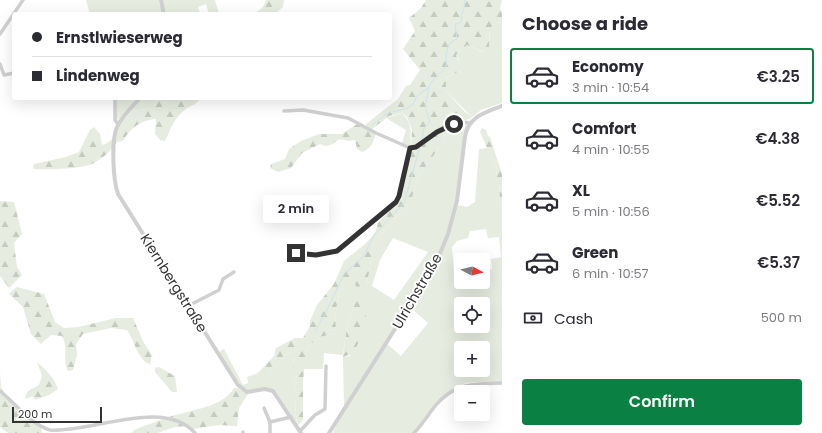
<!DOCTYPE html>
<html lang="en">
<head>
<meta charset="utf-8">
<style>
	:root { --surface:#fff; --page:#f2f2f3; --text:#2b2b33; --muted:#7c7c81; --line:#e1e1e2; --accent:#0b8043 }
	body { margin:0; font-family:Poppins,sans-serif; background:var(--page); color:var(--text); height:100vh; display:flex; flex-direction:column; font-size:15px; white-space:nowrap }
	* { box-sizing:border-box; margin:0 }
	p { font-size:13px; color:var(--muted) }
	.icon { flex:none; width:22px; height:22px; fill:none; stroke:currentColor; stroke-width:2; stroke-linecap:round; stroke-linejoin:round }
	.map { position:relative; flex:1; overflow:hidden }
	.drawer { display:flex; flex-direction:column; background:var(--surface); width:320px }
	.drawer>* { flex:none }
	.top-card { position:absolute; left:12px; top:12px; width:380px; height:88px; border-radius:4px; box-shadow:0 4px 16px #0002; display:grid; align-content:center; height:88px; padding:0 20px; background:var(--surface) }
	.needle { width:26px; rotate:97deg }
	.buttons { position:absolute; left:454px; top:253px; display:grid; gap:8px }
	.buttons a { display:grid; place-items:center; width:36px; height:36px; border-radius:4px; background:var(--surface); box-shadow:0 4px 16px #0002; font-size:20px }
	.scale { position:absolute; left:12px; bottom:10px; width:90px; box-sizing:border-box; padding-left:4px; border:2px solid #333; border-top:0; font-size:11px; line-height:14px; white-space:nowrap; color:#333; -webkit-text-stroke:3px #fff; paint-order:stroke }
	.end { position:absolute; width:18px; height:18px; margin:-9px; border:5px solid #333; background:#fff; box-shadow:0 0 0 2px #fff }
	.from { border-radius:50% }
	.bubble { position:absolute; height:28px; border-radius:4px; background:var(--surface); box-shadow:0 4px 16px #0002; font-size:13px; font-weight:600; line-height:28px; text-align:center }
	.top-card b { display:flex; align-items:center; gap:14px; height:38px; font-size:15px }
	.top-card b+b { border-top:1px solid var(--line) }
	.top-card i { width:10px; height:10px; background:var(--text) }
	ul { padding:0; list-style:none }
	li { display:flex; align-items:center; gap:12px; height:56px; margin:0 8px 6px; padding:0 12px; border:2px solid transparent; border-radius:4px }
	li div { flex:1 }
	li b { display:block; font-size:15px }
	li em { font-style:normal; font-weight:600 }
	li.on { border-color:var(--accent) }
	li>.icon { width:36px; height:36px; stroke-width:1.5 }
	h2 { padding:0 20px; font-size:18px; line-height:48px }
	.pay { display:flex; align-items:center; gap:10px; height:44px; padding:0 20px; font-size:15px }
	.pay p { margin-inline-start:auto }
	.action { display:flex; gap:8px; margin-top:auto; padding:8px 20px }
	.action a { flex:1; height:46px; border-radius:4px; background:var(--accent); color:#fff; font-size:16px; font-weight:600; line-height:46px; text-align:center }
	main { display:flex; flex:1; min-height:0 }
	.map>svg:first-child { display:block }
	.grass { fill:#e6ecdf; fill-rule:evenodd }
	.forest { fill:url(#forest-firs) }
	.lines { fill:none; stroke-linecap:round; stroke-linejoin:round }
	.stream { stroke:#cfe2ee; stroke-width:1 }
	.minor { stroke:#d0d0d0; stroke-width:3.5 }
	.tertiary { stroke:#d0d0d0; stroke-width:4 }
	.route { stroke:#333; stroke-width:5 }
	.labels { text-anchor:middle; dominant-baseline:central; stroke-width:4; stroke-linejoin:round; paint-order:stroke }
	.street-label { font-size:14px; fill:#333; stroke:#fff }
</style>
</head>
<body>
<main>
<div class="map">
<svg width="502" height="433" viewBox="0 0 502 433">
	<defs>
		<pattern id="forest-firs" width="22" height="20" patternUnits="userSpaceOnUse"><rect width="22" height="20" fill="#e6ecdf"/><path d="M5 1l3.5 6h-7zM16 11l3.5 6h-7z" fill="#c6cbc0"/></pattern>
	</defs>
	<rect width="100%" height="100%" fill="#fff"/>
	<g class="grass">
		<polygon points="86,0 159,0 163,14 90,14"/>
		<polygon points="162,0 215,0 219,14 209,14 206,4 198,7 200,14 167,14"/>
		<polygon points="497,22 502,23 502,103 481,110 470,119 471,116 446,91 446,78 460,71 459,60 456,55 467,45 483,52 490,38 490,28"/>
		<polygon points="116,98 139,98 118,120 116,119"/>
		<polygon points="142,98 164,98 157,102 153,108 133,111 128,118 117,128"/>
		<path d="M402 113C413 123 410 134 411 147L402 143 406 130 386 118Z"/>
		<path d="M461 121H467V124C460 149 460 175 456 200 451 228 439 253 426 278L344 406 343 357 350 356 355 302 347 325 343 355 324 353 323 369H304L307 347 320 337 336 333C335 310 336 288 354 271L367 284 374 243 404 209 412 197 419 176 443 142 446 130 458 125ZM393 238 428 252 394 300 372 286 380 260Z"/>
		<path d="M487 148V151L497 168 496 179 499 181 500 203 502 207V382C491 382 478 381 467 383 443 388 429 417 413 433H333L337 423 387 344 401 356 428 323 411 308C435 272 447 247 458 205L467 207 475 202 479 149ZM486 229 488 238 499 237 501 257 491 259 492 269 483 270V282H461V273H454L452 247 457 241 468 238 470 231ZM461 304H483V326H461ZM461 348H483V370H461Z"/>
		<polygon points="224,349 243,385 248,383 247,377 258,373 268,373 289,352 293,353 296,418 298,425 279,396 272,389 249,391 241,386 219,352"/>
	</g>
	<g class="forest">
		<polygon points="266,0 284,0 283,7 275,14 255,14 263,7"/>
		<path d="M426 0H502L500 9 502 12V23L497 22 490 28 489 47 484 52 467 45 456 55 461 66 460 71 446 78V91L465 112 471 116 470 119 461 121 458 125 446 130 443 142 419 176 412 197 404 209 374 243 367 284 357 287 353 282 354 272C336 288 335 310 336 333L320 337 307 347 303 380V420L298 425 296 418 293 353 289 352 268 373H258L274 356 276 348 295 338H303L310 326V321L317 305 334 284 344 261 365 244 375 233 378 223 398 201 411 149 412 130 407 117 402 113 389 116 371 130 366 126V124L398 99 406 86 410 85 420 70 403 49 415 31 409 18 421 8Z"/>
		<path d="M164 98H201C195 106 193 104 186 109 176 115 169 131 165 141L160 140 155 134 156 119C141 120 131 127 123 141L117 142C112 150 103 158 94 163 85 169 45 170 34 169L33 166 34 164 66 157 79 152 90 130 94 127 100 134 102 145C115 142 116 131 122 121L128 118 133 111 153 108 157 102Z"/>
		<path d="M357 124 376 134C373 142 371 149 362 152L357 149 355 140 349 141 339 139C333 144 329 148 320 144L302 153 291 168 278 172 270 168 271 164 285 159 289 149 301 141 319 134H342Z"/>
		<polygon points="482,128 486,130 488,136 490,137 502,174 502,207 500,203 499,181 496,179 497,168 487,151 487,148 480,132"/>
		<polygon points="0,201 14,202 22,234 14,243 17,267 22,275 9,288 0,276"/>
		<path d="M17 287 44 294 55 322 64 328 79 327 116 318H133L144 343 152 355 150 364C138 361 134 339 127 330L111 328 83 334 76 344 77 355 73 370 68 371C62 361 69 349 62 336L51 335 41 344 31 334 23 307 9 294Z"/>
		<polygon points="358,300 362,300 367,321 354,353 343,357 347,325 355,302"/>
		<path d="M37 362C46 370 54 377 58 389L49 395 35 400 33 396 26 399 25 397 28 391 39 385 42 376Z"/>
		<polygon points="159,367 175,376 177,392 172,392 155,372 155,368"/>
		<polygon points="0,372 1,387 4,392 41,427 42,433 8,433 0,427"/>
		<path d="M234 388H238L248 394 239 408 237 426 219 425 193 429C183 422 167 430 157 433 149 433 139 433 131 433 136 428 144 426 150 424 160 420 170 416 180 414 199 408 223 406 234 388Z"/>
	</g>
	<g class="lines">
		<g class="stream">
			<path d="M372 125 388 113 408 108 414 103 416 97 429 87 433 80 446 67C447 56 444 43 457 39L455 24 460 23 462 20 461 16 464 9 465 0"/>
			<polyline points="422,139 424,128 430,122 425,106 429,88"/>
			<polyline points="315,331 326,312 344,274 363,257 375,234 404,203 420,147"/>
		</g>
		<g class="minor">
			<polyline points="0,34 23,0"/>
			<polyline points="0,64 4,75 14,73"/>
			<polyline points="115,98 115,120 118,124"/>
			<path d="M284 111 303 110 348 118 376 133 410 148C421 147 426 139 434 133 442 127 460 120 470 123"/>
			<polyline points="297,253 316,255 337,251 394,205 399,196 410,148"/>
			<polyline points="188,306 219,290 223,279 234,272"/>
			<path d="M0 391C16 404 30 424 50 430 91 433 164 397 195 433"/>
			<polyline points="264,408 270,422"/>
			<polyline points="300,431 315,415 325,409 326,366"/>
			<polyline points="243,432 243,433"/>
			<polyline points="270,433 270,422 291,417"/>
			<path d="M414 433C422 425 428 415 435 406 455 382 474 384 502 383"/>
		</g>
		<g class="tertiary">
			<polyline points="161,0 164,14"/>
			<path d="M140 98C132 107 122 116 117 127 111 140 113 180 118 194L238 385 247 392 265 389 273 391 301 433"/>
			<path d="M329 433 421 288 439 256 448 234 457 201 465 137C468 117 485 112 502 106"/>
		</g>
	</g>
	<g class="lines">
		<polyline class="route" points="296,253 316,255 337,251 396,202 399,196 410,148 416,147 437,132 454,124"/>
	</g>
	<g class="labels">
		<g class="street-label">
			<text transform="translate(174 283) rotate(58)">Kiernbergstraße</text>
			<text transform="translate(417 291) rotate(-60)">Ulrichstraße</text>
		</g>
	</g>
</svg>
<div class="buttons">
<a><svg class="needle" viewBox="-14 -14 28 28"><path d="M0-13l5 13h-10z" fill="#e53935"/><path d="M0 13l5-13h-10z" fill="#7c7c81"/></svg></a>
<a><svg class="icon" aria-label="locate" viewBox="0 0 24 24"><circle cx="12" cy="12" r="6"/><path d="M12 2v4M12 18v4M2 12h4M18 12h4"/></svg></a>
<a>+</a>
<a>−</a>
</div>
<div class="scale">200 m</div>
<i class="end from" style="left:454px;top:124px"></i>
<i class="end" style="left:296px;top:253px"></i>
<div class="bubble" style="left:263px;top:195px;width:66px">2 min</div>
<div class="top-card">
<b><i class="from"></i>Ernstlwieserweg</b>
<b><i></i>Lindenweg</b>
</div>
</div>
<section class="drawer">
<h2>Choose a ride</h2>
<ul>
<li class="on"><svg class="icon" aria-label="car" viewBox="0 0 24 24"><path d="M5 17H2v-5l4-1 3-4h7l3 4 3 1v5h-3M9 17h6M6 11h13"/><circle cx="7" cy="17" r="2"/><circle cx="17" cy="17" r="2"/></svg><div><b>Economy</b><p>3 min · 10:54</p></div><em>€3.25</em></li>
<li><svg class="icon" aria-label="car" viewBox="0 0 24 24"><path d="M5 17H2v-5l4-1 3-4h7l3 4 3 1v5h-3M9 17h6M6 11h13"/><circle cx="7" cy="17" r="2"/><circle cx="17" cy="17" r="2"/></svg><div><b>Comfort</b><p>4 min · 10:55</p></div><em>€4.38</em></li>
<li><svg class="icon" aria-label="car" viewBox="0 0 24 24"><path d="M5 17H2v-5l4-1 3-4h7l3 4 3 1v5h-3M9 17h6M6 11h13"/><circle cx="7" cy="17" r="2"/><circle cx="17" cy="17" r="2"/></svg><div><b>XL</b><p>5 min · 10:56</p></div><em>€5.52</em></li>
<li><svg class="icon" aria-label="car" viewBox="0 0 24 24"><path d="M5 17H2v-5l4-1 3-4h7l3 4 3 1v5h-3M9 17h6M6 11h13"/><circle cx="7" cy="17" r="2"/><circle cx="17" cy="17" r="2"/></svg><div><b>Green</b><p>6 min · 10:57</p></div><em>€5.37</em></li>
</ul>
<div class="pay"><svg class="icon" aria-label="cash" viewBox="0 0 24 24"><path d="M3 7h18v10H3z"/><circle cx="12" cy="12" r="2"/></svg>Cash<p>500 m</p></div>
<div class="action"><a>Confirm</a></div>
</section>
</main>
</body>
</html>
